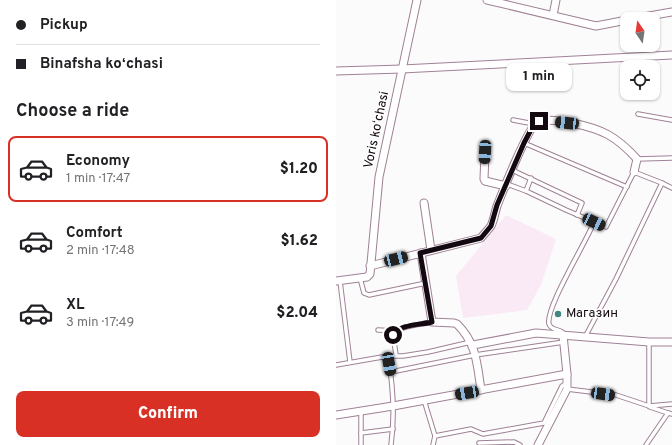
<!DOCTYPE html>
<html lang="en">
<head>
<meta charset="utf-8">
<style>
	:root { --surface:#fff; --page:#f6f6f6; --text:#202124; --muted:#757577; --line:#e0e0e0; --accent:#d93025 }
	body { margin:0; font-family:Overpass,sans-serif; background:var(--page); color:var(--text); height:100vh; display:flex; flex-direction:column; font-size:15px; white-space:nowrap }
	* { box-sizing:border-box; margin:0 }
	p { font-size:13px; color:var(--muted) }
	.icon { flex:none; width:22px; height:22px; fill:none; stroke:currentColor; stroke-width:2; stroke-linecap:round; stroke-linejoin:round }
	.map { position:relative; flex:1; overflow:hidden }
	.panel { display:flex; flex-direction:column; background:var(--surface); width:336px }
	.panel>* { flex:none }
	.hud { display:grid; align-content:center; height:88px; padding:0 16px; background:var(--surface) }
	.needle { width:26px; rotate:347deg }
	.buttons { position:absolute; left:284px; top:12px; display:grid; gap:8px }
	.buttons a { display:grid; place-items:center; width:40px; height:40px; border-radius:8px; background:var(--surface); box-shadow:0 1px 3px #0004; font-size:20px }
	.end { position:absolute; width:18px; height:18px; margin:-9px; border:5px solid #130910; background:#fff; box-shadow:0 0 0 2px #fff }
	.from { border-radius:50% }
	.bubble { position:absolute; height:28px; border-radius:8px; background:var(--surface); box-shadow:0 1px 3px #0004; font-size:13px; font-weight:800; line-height:28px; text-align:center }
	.car { position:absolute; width:12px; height:24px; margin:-12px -6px; border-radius:5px; box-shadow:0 0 3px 1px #0007; background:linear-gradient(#222 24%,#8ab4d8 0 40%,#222 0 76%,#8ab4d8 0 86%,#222 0) }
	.hud b { display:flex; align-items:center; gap:14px; height:38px; font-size:15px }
	.hud b+b { border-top:1px solid var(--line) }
	.hud i { width:10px; height:10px; background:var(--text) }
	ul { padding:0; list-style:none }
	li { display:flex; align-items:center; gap:12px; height:66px; margin:0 8px 6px; padding:0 8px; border:2px solid transparent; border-radius:8px }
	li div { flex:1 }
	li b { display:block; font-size:15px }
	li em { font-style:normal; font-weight:800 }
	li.on { border-color:var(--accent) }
	li>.icon { width:36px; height:36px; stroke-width:1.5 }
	h2 { padding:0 16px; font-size:18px; line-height:48px }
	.cta { display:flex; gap:8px; margin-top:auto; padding:8px 16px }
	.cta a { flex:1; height:46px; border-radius:8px; background:var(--accent); color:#fff; font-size:16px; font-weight:800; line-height:46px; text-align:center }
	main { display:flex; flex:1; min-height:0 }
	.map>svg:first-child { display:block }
	.built { fill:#faeaf5 }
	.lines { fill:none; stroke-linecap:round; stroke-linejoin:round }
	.service-casing { stroke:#9f8195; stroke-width:5.5 }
	.minor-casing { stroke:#9f8195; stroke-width:9 }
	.service { stroke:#fff; stroke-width:3.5 }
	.minor { stroke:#fff; stroke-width:7 }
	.route { stroke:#130910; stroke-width:5 }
	.poi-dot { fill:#418883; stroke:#fff; stroke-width:1.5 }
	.labels { text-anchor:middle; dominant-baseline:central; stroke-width:3; stroke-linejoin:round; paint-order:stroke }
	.street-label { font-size:13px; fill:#130910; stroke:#fff }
	.poi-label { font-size:13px; fill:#130910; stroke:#fff; text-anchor:start }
</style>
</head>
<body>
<main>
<section class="panel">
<div class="hud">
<b><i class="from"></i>Pickup</b>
<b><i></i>Binafsha koʻchasi</b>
</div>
<h2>Choose a ride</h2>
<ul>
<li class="on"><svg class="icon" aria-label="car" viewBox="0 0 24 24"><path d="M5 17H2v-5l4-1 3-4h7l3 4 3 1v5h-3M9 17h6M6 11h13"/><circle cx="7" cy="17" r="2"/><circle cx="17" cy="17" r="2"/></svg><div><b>Economy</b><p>1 min · 17:47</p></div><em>$1.20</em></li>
<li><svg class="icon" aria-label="car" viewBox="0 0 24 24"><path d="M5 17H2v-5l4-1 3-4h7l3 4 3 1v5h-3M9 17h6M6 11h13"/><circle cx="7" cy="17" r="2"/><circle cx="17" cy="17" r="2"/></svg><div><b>Comfort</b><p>2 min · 17:48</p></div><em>$1.62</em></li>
<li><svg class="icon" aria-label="car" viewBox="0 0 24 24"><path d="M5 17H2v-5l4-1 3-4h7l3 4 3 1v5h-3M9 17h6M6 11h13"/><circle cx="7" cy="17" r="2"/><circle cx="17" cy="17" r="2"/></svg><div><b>XL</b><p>3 min · 17:49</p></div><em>$2.04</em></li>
</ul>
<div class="cta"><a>Confirm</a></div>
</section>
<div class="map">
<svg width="336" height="445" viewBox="0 0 336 445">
	<rect width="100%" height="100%" fill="#fbfbfb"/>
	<polygon class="built" points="170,215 220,239 205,285 191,310 127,318 120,276"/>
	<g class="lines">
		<g class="service-casing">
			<g id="service">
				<polyline points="302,114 336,120"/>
				<polyline points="177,120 198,124"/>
				<polyline points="188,143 291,187"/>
				<polyline points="301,159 336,158"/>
				<polyline points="176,170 246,203 241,215"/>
				<polyline points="326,183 336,188"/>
				<polyline points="171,184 190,191 230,210 270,227 298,172 326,183 280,279 249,337"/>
				<polyline points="190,191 195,178"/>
				<polyline points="24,278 28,293 33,295 90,283"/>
				<polyline points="4,281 14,362"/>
				<polyline points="42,330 59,331"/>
				<path d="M227 335 226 332C222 329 215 330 213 324 209 308 251 241 258 222"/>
				<path d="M60 355 57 335C64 325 84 325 96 322"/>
				<polyline points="52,356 67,356 92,352 135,342"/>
				<path d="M0 365 52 356C57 385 59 416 55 445"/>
				<polyline points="55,372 139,355 228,342"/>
				<polyline points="231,389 280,395 313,406 313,342"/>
				<polyline points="88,400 99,436 97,445"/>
				<polyline points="313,406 336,404"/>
				<polyline points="314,407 332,413"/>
				<polyline points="25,412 25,445"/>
				<polyline points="25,433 57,429"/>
				<polyline points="99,436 135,429 147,434 208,423 226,386 231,383"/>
				<polyline points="143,443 178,442 184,445"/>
				<polyline points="310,445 332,413 336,414"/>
			</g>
		</g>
		<g class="minor-casing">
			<g id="minor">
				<polyline points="151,0 260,26 291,20"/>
				<polyline points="217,15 220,0"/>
				<polyline points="296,19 336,12"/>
				<polyline points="0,71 66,69 336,55"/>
				<polyline points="149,153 148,179 149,181 170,186"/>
				<polyline points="88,203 95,250"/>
				<path d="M85 253 96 322 118 323 121 324C141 344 141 364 145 390"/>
				<path d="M34 266 145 238C148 234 152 230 155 226 158 220 159 212 161 206 166 193 193 125 202 121 210 118 228 122 236 123 266 129 280 136 301 159L298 172"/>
				<polyline points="0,281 31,277 34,274 43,177 81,0"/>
				<polyline points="137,345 200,333 313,342 336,342"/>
				<polyline points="0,415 57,406 231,374"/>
				<polyline points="202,445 231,389 231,374 227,335"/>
			</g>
		</g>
		<use href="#service" class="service"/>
		<use href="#minor" class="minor"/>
	</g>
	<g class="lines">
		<path class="route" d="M57 335C64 324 84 325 96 322L84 253 145 238 155 226 161 205 188 143 198 124 203 121"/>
	</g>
	<circle class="poi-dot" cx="222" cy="314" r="4"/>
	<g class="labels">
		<g class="street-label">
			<text transform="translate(41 130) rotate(-78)">Voris koʻchasi</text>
		</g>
		<g class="poi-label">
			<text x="230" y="314">Магазин</text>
		</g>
	</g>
</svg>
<div class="buttons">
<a><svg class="needle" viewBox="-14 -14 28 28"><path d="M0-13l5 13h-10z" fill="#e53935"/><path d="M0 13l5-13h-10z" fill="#757577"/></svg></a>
<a><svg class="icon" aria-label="locate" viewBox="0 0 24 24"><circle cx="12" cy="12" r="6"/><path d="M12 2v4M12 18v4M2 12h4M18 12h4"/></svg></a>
</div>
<i class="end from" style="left:57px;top:335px"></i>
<i class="end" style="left:203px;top:121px"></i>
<div class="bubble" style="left:170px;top:63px;width:66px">1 min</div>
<i class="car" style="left:231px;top:123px;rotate:276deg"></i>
<i class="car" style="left:149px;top:152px;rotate:183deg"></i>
<i class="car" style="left:258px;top:222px;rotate:115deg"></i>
<i class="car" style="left:60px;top:259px;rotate:76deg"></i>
<i class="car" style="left:53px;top:364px;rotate:170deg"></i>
<i class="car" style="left:131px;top:393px;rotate:260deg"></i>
<i class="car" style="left:267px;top:394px;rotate:98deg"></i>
</div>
</main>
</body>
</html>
